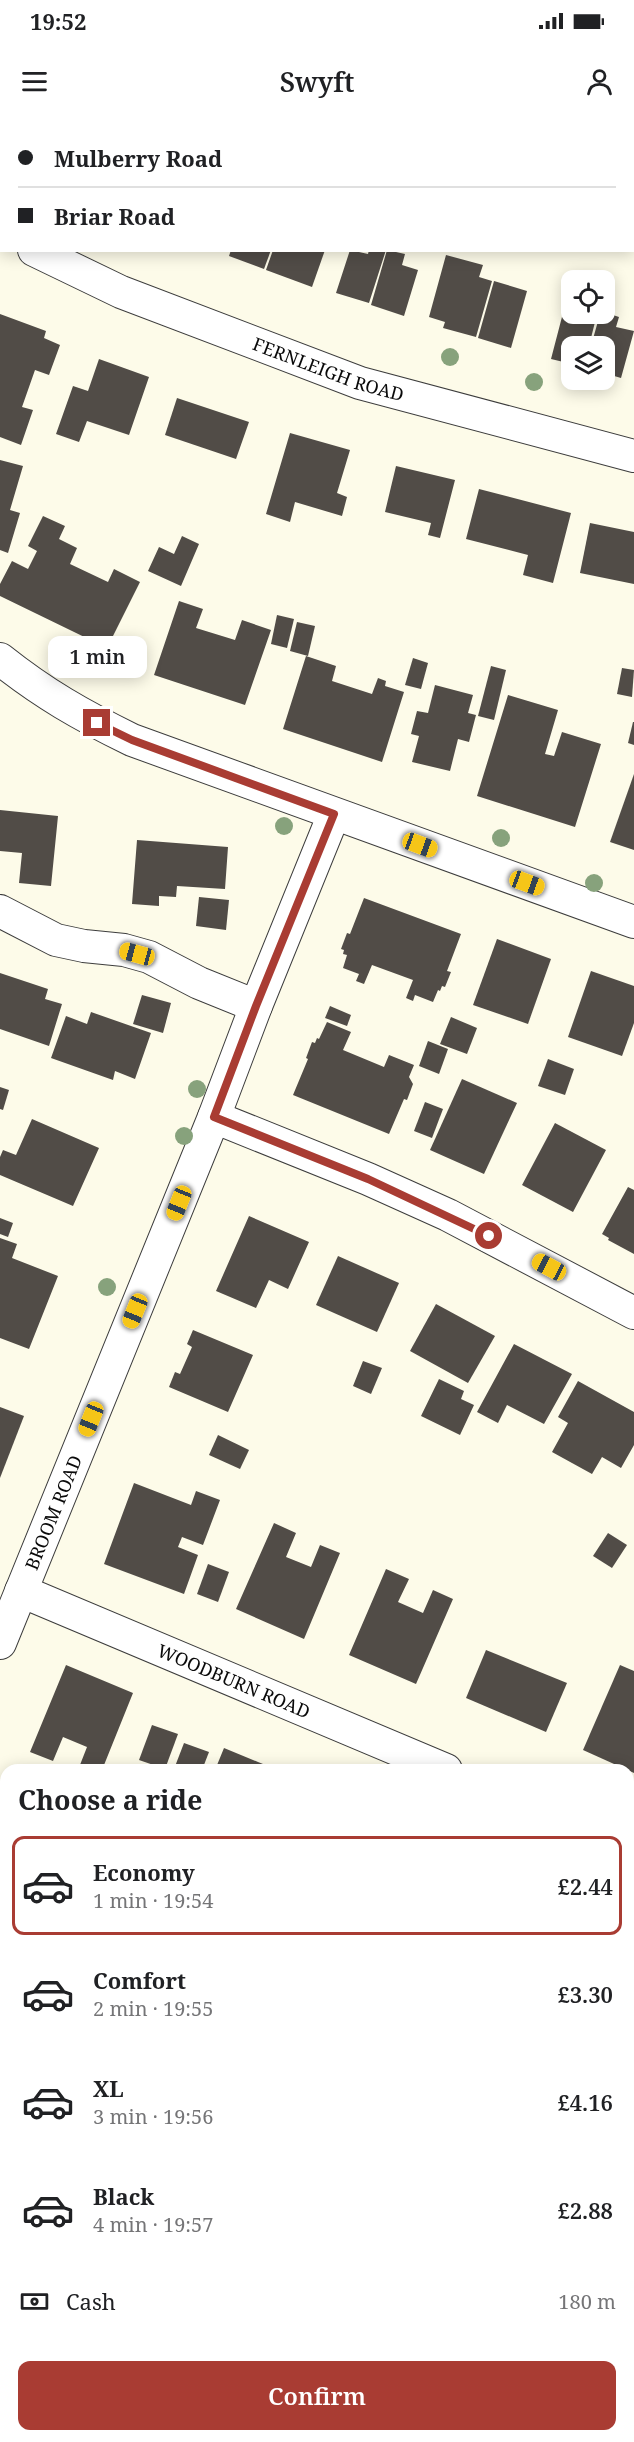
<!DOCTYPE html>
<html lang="en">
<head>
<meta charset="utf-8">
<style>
	:root { --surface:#fff; --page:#f6f6f6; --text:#202124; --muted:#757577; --line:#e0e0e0; --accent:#a93c33 }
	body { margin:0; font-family:"Noto Serif",serif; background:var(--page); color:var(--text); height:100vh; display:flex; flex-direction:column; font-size:22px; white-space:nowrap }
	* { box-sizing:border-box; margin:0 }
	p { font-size:20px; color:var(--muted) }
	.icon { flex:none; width:33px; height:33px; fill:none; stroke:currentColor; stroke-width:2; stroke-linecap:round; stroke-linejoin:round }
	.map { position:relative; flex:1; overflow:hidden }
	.panel { position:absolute; left:0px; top:1644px; width:634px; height:678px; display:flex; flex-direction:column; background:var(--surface); border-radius:18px 18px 0 0; box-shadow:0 3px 15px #0003 }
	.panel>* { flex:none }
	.top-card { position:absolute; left:0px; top:0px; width:634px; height:132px; box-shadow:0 3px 15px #0003; display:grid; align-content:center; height:132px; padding:0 18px; background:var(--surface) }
	.buttons { position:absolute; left:561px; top:150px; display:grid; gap:12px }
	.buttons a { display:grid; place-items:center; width:54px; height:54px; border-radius:12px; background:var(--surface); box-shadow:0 3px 15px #0003; font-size:30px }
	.end { position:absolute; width:27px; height:27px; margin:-14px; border:8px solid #a93c33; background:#fff; box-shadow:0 0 0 3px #fff }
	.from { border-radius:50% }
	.bubble { position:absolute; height:42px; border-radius:12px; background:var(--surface); box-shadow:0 3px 15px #0003; font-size:20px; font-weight:600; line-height:42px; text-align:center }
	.car { position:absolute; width:18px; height:36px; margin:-18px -9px; border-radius:8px; box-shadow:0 0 4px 2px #0007; background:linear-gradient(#f5c518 24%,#345 0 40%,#f5c518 0 76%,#345 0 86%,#f5c518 0) }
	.top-card b { display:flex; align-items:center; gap:21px; height:57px; font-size:22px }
	.top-card b+b { border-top:2px solid var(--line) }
	.top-card i { width:15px; height:15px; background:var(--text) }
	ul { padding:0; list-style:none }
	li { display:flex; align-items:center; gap:18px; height:99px; margin:0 12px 9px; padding:0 6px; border:3px solid transparent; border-radius:12px }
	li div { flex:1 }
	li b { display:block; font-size:22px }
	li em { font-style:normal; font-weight:600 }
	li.selected { border-color:var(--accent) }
	li>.icon { width:54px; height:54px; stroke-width:1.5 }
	h2 { padding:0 18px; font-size:27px; line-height:72px }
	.pay { display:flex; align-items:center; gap:15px; height:66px; padding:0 18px; font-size:22px }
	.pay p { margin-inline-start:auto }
	.button { display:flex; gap:12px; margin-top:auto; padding:12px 18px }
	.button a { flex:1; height:69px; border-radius:12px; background:var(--accent); color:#fff; font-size:24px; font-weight:600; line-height:69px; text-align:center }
	.status { display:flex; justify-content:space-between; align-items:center; height:42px; padding:0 30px; background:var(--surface); direction:ltr }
	.status svg { height:16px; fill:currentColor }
	header { display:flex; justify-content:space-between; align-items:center; height:78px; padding:0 18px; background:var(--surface); font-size:27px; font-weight:600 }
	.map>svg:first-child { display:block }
	.forest { fill:#aad198 }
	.building { fill:#514c47 }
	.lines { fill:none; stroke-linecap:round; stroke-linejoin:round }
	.minor-casing { stroke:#3d3d3d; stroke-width:34 }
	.major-casing { stroke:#1b1b1b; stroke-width:36 }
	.minor { stroke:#fff; stroke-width:32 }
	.major { stroke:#e9db6d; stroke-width:33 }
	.tree { fill:#87a27c }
	.route { stroke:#a93c33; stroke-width:8 }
	.labels { text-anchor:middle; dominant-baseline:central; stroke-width:6; stroke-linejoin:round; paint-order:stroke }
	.street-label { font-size:18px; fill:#0a0a0a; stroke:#fff }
</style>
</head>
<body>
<div class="status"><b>19:52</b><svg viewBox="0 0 49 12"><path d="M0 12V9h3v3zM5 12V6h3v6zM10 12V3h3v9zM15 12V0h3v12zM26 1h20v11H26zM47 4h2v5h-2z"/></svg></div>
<header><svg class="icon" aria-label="menu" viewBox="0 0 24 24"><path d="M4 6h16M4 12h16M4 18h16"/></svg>Swyft<svg class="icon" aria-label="person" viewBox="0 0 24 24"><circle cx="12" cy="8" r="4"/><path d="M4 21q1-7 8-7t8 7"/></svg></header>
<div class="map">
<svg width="634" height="2322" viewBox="0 0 634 2322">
	<rect width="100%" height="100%" fill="#fdfbe9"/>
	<polygon class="forest" points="175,0 328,0 333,1 178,2"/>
	<g class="building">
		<polygon points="231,130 271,130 264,149 229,136"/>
		<polygon points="273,130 325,130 312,167 266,150"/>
		<polygon points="350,130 368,134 369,130 386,130 369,183 336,173"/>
		<polygon points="387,130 405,134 402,145 418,150 404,196 371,185"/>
		<polygon points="446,135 483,145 479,157 492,161 476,217 443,208 445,202 429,197"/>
		<polygon points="494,161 527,171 511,228 478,218"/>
		<polygon points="604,192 619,197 616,207 634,211 621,258 604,253 604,226 591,226 600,194"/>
		<polygon points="563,193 581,197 582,194 597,194 589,226 572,226 572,244 551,239"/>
		<polygon points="0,194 46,211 44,218 60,225 49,255 35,250 22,287 33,290 21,325 0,317"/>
		<polygon points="99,239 149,257 129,315 87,301 79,322 56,314 73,266 88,271"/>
		<polygon points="177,278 249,302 236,339 165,315"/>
		<polygon points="290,313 350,330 337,373 347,377 342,396 295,382 290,402 266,394"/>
		<polygon points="0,340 23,346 10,390 20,393 8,433 0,430"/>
		<polygon points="396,346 455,360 440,418 428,415 431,403 385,392"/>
		<polygon points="479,369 571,393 553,463 523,455 528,435 466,419"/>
		<polygon points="43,396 65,406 59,419 77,428 70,444 108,462 114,449 140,462 107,528 0,476 0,464 12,441 28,449 37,431 28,426"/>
		<polygon points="590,403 634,412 634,464 580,453"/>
		<polygon points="182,416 199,424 181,466 148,451 159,427 174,434"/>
		<polygon points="179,481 203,489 196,508 235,520 242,500 271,510 245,585 154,555"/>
		<polygon points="277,495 294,499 287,528 271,524"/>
		<polygon points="297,502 315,506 308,536 290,531"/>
		<polygon points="306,536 336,546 332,561 372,574 378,558 386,561 385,566 404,572 382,642 283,609"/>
		<polygon points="413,538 428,543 421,569 405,565"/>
		<polygon points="491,546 506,550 494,600 478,596"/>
		<polygon points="622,548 634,550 632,577 617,574"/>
		<polygon points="435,565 473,575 468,593 476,595 469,622 458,619 450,651 412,642 419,616 411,614 417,591 428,593"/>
		<polygon points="508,575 558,590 545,634 554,636 562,612 601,624 575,707 477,676"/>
		<polygon points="633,602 634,602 634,625 628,623"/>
		<polygon points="634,654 634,730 610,722"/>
		<polygon points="0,690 58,696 51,766 19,763 22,733 0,731"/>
		<polygon points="137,720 228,727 225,769 177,766 176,777 159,776 159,786 132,784"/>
		<polygon points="199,777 229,780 226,810 196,806"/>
		<polygon points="364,778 461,814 447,851 451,852 445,867 442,866 440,871 438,870 433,882 415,875 413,881 406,878 413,860 372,845 364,864 356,861 359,854 343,848 347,835 343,834 344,830 341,829 347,813 350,814"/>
		<polygon points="497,819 551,839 528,904 473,885"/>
		<polygon points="591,851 634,866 634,903 622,936 568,917"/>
		<polygon points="0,853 48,869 45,879 62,884 49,926 0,909"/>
		<polygon points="142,875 171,883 163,913 133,904"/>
		<polygon points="330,886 351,895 347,906 325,898"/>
		<polygon points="91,892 151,913 135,959 115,951 113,960 51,938 66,896 87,904"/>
		<polygon points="451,897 477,908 467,934 440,924"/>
		<polygon points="327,902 351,912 343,930 384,947 389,935 414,945 409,957 413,964 407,980 404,979 389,1014 293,975 308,939 306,938 312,922 315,923 317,918 319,919"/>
		<polygon points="428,921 448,929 439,954 419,946"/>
		<polygon points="548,939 574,949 565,975 538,966"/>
		<polygon points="462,959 517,983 484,1054 430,1030"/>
		<polygon points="0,967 9,970 3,990 0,989"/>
		<polygon points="425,982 443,989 432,1018 414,1011"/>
		<polygon points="32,999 99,1028 73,1086 0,1055 0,1037 3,1030 16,1035"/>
		<polygon points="555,1003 606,1030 573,1092 522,1065"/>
		<polygon points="628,1067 634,1070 634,1134 608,1120 609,1118 602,1114"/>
		<polygon points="249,1096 309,1122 288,1169 269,1160 256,1188 216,1171"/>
		<polygon points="0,1098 13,1103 8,1117 0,1114"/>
		<polygon points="0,1118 17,1124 12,1138 58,1156 29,1229 0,1218"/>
		<polygon points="338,1136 399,1163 377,1212 316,1185"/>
		<polygon points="436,1184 495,1216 468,1263 410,1231"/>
		<polygon points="193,1210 253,1235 228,1292 169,1267 175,1252 180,1254 192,1227 187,1224"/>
		<polygon points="514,1224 572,1254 544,1304 507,1285 498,1303 477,1292"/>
		<polygon points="363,1241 382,1248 371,1274 353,1266"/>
		<polygon points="439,1259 464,1271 461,1279 474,1285 460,1315 421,1296"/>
		<polygon points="578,1261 634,1292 634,1325 621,1348 602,1337 592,1354 552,1332 568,1303 558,1297"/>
		<polygon points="0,1287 24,1296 0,1358"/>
		<polygon points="218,1315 249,1330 240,1349 209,1335"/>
		<polygon points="134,1363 191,1385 196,1371 220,1380 203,1425 182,1417 178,1427 198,1435 184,1474 104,1444"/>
		<polygon points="274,1403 296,1413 286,1437 311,1447 320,1425 340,1433 304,1519 236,1489"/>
		<polygon points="608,1413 627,1425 612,1448 593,1436"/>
		<polygon points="208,1444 229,1452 218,1482 197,1474"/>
		<polygon points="386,1449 409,1459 398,1482 423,1493 433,1470 453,1479 416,1564 349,1535"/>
		<polygon points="486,1530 567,1563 546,1612 466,1578"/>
		<polygon points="66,1545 133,1573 102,1650 78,1650 87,1627 63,1617 53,1641 30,1632"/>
		<polygon points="620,1545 634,1551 634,1653 583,1630"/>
		<polygon points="152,1605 178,1614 165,1649 139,1640"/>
		<polygon points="184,1623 209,1632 202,1650 174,1649"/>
		<polygon points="224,1628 258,1642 278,1650 215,1650"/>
		<polygon points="6,1712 6,1735 0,1733"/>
		<polygon points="628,1798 634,1802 634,1893 628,1889"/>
		<polygon points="0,2028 6,2032 6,2048 0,2055"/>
		<polygon points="6,2141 6,2168 0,2163 0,2149"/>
		<polygon points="20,2316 43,2316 38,2322 28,2322"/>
		<polygon points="211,2316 241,2316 237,2322 212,2322 208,2319"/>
		<polygon points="272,2316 354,2316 362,2322 267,2322"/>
	</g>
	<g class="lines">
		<g class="minor-casing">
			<g id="minor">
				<polyline points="372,0 378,2"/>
				<polyline points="633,72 634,72"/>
				<polyline points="0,114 2,115"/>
				<path id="s1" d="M34 130 121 172 360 263 634 336"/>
				<path d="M0 539C44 574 81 595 132 620L634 802"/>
				<polyline points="0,791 56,820 84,826 124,830 149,837 199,863 256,886"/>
				<polyline points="214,997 368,1059 448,1095 634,1193"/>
				<path id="s2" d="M21 1471 446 1650"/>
				<path id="s3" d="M0 1523 214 997 256 886 334 694"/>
				<polyline points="628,1730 634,1733"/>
			</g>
		</g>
		<g class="major-casing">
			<g id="major">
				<polyline points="0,1880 6,1884"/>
				<polyline points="628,2147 634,2140"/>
				<polyline points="533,2316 540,2322"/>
				<polyline points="495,2322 499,2316"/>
			</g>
		</g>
		<use href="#minor" class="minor"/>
		<use href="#major" class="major"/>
	</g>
	<g class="tree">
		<circle cx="450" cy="237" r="9"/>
		<circle cx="534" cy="262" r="9"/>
		<circle cx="284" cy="706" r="9"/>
		<circle cx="501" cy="718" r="9"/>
		<circle cx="594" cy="763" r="9"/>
		<circle cx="197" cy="969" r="9"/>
		<circle cx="184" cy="1016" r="9"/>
		<circle cx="107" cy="1167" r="9"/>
	</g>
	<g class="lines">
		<polyline class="route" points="97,603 132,620 334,694 256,886 214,997 368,1059 489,1116"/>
	</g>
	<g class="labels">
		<g class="street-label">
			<text stroke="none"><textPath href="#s1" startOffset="318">FERNLEIGH ROAD</textPath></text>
			<text stroke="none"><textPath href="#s3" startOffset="141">BROOM ROAD</textPath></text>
			<text stroke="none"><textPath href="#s2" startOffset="231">WOODBURN ROAD</textPath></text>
		</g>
	</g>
</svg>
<div class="buttons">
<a><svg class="icon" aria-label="locate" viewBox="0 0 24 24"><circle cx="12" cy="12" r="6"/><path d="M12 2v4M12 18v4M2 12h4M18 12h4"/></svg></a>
<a><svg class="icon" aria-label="layers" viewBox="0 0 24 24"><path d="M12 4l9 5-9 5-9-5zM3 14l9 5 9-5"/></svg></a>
</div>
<i class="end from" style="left:489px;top:1116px"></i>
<i class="end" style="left:97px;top:603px"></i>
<div class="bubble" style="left:48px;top:516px;width:99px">1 min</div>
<i class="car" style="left:420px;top:725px;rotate:110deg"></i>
<i class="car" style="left:527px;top:763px;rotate:110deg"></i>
<i class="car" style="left:137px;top:834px;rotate:285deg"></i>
<i class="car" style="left:179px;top:1083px;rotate:202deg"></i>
<i class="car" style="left:549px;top:1147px;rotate:298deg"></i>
<i class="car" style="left:135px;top:1191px;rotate:202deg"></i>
<i class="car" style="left:91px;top:1299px;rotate:202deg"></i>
<div class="top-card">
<b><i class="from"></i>Mulberry Road</b>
<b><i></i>Briar Road</b>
</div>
<section class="panel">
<h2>Choose a ride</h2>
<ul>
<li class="selected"><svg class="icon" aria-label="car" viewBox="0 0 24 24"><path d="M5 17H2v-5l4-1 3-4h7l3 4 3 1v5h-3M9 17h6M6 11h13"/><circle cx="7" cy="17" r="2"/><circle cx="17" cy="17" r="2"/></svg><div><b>Economy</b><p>1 min · 19:54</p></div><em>£2.44</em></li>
<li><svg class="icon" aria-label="car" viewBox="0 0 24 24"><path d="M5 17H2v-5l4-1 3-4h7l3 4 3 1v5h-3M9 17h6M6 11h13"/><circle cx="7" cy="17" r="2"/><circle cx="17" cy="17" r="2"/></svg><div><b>Comfort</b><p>2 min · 19:55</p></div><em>£3.30</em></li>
<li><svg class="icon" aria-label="car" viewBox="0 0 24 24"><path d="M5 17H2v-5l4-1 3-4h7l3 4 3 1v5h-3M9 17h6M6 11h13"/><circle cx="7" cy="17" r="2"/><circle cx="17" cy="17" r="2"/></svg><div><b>XL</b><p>3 min · 19:56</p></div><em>£4.16</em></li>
<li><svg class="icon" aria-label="car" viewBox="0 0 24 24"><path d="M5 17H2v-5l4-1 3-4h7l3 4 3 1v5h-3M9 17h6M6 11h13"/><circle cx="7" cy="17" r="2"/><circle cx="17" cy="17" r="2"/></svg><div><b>Black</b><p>4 min · 19:57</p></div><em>£2.88</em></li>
</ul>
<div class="pay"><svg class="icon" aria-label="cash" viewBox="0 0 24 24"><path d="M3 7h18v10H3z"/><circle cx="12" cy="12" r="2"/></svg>Cash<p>180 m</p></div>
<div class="button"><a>Confirm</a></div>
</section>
</div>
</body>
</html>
